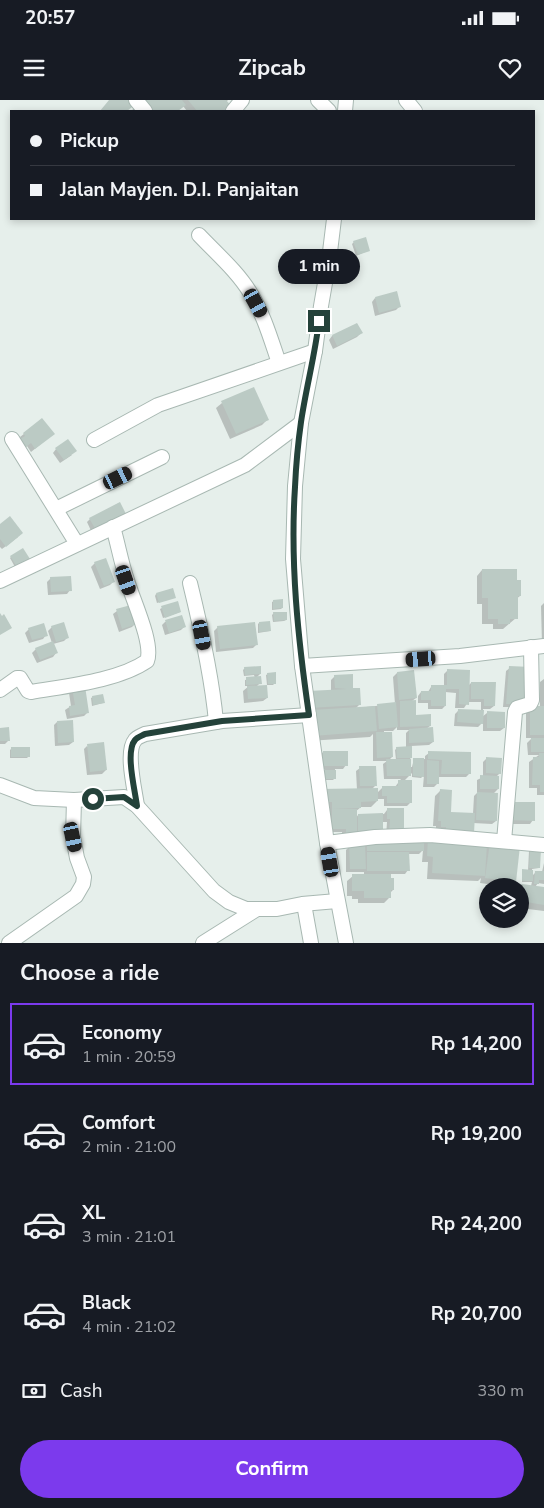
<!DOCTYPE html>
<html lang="en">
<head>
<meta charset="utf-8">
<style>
	:root { --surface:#171b24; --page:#242831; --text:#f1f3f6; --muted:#9ea1a6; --line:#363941; --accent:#7c3aed }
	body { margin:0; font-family:"Nunito Sans",sans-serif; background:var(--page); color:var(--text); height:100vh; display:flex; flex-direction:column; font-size:19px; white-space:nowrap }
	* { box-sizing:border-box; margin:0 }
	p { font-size:16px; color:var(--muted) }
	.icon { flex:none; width:28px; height:28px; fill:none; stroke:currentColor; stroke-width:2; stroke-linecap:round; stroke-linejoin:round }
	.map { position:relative; height:843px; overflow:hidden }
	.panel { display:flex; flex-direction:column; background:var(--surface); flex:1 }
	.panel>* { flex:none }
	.hud { position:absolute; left:10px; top:10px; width:525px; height:110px; border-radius:0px; box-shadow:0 2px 8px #0003; display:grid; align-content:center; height:110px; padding:0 20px; background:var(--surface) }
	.tools { position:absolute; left:479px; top:778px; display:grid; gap:10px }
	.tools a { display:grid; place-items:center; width:50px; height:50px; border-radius:50%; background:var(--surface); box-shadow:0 2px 8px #0003; font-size:25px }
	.end { position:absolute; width:22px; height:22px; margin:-11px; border:6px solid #24423a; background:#fff; box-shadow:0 0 0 2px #fff }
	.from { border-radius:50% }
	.bubble { position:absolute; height:35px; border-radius:18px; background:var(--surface); box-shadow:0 2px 8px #0003; font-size:16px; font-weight:700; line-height:35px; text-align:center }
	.car { position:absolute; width:15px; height:30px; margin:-15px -8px; border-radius:6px; box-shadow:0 0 4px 1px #0007; background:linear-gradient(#222 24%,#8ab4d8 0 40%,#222 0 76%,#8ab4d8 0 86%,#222 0) }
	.hud b { display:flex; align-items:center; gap:18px; height:48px; font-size:19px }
	.hud b+b { border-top:1px solid var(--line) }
	.hud i { width:12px; height:12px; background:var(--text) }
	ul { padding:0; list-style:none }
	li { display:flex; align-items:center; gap:15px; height:82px; margin:0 10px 8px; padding:0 10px; border:2px solid transparent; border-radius:0px }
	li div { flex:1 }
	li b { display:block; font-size:19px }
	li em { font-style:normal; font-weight:700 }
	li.current { border-color:var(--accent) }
	li>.icon { width:45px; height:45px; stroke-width:1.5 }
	h2 { padding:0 20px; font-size:22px; line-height:60px }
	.pay { display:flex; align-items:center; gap:12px; height:55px; padding:0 20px; font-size:19px }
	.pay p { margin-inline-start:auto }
	.action { display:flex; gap:10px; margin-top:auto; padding:10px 20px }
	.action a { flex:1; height:58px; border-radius:30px; background:var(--accent); color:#fff; font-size:20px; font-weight:700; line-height:58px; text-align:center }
	.status { display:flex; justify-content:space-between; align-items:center; height:35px; padding:0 25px; background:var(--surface); direction:ltr }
	.status svg { height:14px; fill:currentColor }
	header { display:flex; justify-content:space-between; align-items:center; height:65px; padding:0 20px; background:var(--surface); font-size:22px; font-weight:700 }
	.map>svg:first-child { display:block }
	.shadow { fill:#0003; fill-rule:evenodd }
	.building { fill:#bbcac4 }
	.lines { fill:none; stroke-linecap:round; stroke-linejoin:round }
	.street-casing { stroke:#a8b8b2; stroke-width:16 }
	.street { stroke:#fff; stroke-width:14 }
	.route { stroke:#24423a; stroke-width:6 }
</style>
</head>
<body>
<div class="status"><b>20:57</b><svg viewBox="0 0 49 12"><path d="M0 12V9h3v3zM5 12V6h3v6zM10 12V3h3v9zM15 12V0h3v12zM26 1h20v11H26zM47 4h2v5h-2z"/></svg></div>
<header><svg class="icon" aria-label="menu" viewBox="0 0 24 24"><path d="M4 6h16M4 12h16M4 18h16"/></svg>Zipcab<svg class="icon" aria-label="heart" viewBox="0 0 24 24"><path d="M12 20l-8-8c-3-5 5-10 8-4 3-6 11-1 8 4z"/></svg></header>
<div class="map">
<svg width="544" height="843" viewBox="0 0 544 843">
	<rect width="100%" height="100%" fill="#e6efeb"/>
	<g class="shadow">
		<polygon points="140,0 228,0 226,2 228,11 187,11 183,6 177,11 131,11 138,5"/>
		<polygon points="354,142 369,150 356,156 352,144"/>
		<polygon points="375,198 399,207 396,210 375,216 372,202"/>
		<polygon points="357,224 361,233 357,237 333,249 329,240 332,236"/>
		<polygon points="222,303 267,320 262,325 230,339 216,308"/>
		<polygon points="42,320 53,334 31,352 27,346 22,350 17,344 21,339 20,337"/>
		<polygon points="56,349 72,355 60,363 53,353"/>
		<polygon points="119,403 93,435 87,422 90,419"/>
		<polygon points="0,425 18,437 2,449 0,447"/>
		<polygon points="11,457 28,459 15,467 10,458"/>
		<polygon points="95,463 114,481 110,485 100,489 91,467"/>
		<polygon points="482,470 516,481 520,496 516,499 516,518 503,529 493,529 493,524 482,524 482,504 477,504 477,476"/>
		<polygon points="51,478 70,490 67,494 48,495 47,482"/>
		<polygon points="156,494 175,497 157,503 155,496"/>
		<polygon points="274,501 282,508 281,509 272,510 272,502"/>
		<polygon points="544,503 544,544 542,544 541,506"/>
		<polygon points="162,508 180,512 163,518 160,509"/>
		<polygon points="117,511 135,524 132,527 119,532 113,514"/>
		<polygon points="274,513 286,520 284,521 273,522 272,515"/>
		<polygon points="181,517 184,527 181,530 165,535 162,525 165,522"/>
		<polygon points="259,523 270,531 258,533 258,524"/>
		<polygon points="52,527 68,537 64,541 53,544 56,553 53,557 37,563 32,553 36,549 52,543 48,531"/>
		<polygon points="218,527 257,544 253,548 216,552 214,531"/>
		<polygon points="29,529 46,535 43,539 29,543 25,533"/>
		<polygon points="245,568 260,574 256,578 260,583 257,586 267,598 263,601 244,603 243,591 249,586 245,586 245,580 255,578 254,575 244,576 243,570"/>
		<polygon points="510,568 525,607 503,607 506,571"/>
		<polygon points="448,570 468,586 471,583 494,606 490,609 483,609 482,617 487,613 504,628 500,631 483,631 483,622 478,627 454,626 455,614 458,611 481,612 481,602 468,602 464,608 455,608 456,593 445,592 445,606 442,609 428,609 428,603 418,603 418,596 421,592 428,592 431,587 444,587 444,574"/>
		<path d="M413 572 416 598 412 601H415V616L430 615V626L426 629H432L433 642 429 645 411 646 410 667H412L414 659H425V656L429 653 470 654 469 674 466 677H438V683L434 687H423L424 675 421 678 412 677V673L404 681H410L411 702 407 706H384V699H377V701L371 707H361L355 712 356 718 358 715 384 714 387 710H403V733L399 737H386L387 722H382V735L377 740H422V745L429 739 441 740V733L436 732V726H433L435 696 440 691H450L449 713 473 714 474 696 478 692H477V680L483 677V662L487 658 500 659V673L496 677H498V689L493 694H497L496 721 492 724 473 723 472 734 467 740 449 739V743L485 745V749L490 743 519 747 514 781 510 786H502L480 783 481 778 478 781 427 779 428 762H422L423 750 419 754H408V770L405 774H389V780H393V790L389 794V798L384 803H358V799H352V796H347V781L353 776H364V772H346V750L350 746H364V744L368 739 343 741 342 732H329L327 707H316V696L322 691 357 690 356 671 360 668 375 667 376 685 372 689H377V693L383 687H395L401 679H384L383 664 387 661H373V634L370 637 308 641 306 617 311 613H303L302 598 308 592 331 591V580L335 576 351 575 352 587 349 590 358 589 359 605 356 608 395 604 393 577 397 573ZM397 627V630H409L406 633V648H397L395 650 396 660H389L392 657 391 633H384V631H393Z"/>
		<polygon points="268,574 275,583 273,585 267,585 266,575"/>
		<polygon points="544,579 544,695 537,695 537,688 529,688 529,662 539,655 528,655 527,643 532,638 526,638 526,611 540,607 540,582"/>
		<polygon points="84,587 87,613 84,616 67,619 65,610 71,606 69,593"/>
		<polygon points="93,597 103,603 92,606 91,598"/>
		<polygon points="57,622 73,642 69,645 55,646 54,625"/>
		<polygon points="0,629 9,640 5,644 0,644"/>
		<polygon points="87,646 106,670 102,674 87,675 84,649"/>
		<polygon points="12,648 28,657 27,658 10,658 10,650"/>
		<polygon points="323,652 346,665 343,669 335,669 335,678 333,680 322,680 322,672 325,669 320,669 320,656"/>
		<polygon points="534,704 533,720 530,724 505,724"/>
		<polygon points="531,750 539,768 532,769 532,776 536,772 542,772 544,763 544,784 538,783 535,787 544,788 544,811 520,808 520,786 513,786 516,784 531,786 532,782 522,782 522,772 528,771 529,751"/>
	</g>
	<g class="building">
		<polygon points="109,0 133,0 136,4 127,11 100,11"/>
		<polygon points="140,0 182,0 186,5 178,11 149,11"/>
		<polygon points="188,0 226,0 233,8 230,11 197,11"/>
		<polygon points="366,137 370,151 358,155 353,141"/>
		<polygon points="397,191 401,207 379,213 375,197"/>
		<polygon points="357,223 363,233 337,246 332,235"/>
		<polygon points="254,287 269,320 236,334 221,301"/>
		<polygon points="42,318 55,334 35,349 31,343 26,347 20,339 25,336 23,333"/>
		<polygon points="68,339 77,351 64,360 55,348"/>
		<polygon points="120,402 127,416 97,432 89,418"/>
		<polygon points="10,416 23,433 6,447 0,439 0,424"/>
		<polygon points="23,448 30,459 17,467 10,456"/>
		<polygon points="106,458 115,482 104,486 94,462"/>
		<polygon points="482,469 517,469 517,480 521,480 521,496 518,496 518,519 510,519 510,524 498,524 498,519 488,519 488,498 482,498"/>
		<polygon points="71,476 72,491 51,492 50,477"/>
		<polygon points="173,488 176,498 159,503 156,493"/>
		<polygon points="283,499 283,508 273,509 273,500"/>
		<polygon points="178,501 181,512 165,518 161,506"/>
		<polygon points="131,505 137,524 122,529 116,509"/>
		<polygon points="273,512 287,512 287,520 274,521"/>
		<polygon points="0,513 2,516 4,514 12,528 0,535"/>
		<polygon points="182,515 186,527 169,533 165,520"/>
		<polygon points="270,521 271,531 259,532 259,522"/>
		<polygon points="64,522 69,538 56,542 51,526"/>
		<polygon points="255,522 258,545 220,549 217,526"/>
		<polygon points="44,523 48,536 32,540 28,528"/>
		<polygon points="53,541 58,553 40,560 35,548"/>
		<polygon points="261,566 261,574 245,575 244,567"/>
		<polygon points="509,566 531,567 530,604 506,604"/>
		<polygon points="447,569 470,570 469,605 459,604 459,589 446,589 446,606 431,606 431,600 421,600 421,591 431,591 431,585 447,585"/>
		<polygon points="414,570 417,598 399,600 397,572"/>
		<polygon points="276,572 276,584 268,584 267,573"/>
		<polygon points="353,574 353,588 360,588 361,605 309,608 308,591 347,589 335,588 334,575"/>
		<polygon points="261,576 262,584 246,585 246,577"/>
		<polygon points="471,582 496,582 495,606 484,606 484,599 471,599"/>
		<polygon points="267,585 268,598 248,599 247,586"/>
		<polygon points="85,586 89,613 70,616 69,606 75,605 72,588"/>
		<polygon points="103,594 105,603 93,605 92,596"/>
		<polygon points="416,600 416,615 431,614 431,626 400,627 400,601"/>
		<polygon points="396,602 398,627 379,629 377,604"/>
		<polygon points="375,606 377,631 313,636 312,610"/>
		<rect x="530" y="606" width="14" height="29"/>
		<polygon points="458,609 484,610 483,624 457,622"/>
		<polygon points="487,611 505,612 505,628 487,628"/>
		<polygon points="73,620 74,642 58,643 57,621"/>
		<polygon points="9,627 10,641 0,641 0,628"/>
		<polygon points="433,627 434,642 409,643 409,629"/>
		<polygon points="376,632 392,632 393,657 377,658"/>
		<rect x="531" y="638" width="13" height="14"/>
		<polygon points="104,642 107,670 90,672 87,644"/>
		<polygon points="412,646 412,658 397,658 396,647"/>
		<rect x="11" y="647" width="19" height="10"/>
		<rect x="323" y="651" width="25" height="15"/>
		<polygon points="428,651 471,652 471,674 441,674 442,660 428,659"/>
		<polygon points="539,653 544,653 544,692 540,692 540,685 532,685 533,657 539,657"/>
		<polygon points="486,657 502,658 501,674 486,673"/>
		<polygon points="413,658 424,658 424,677 413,676"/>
		<polygon points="386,659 411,659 411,676 387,676"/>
		<polygon points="427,660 439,661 439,684 427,684"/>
		<polygon points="359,666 376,666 377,686 360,686"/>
		<rect x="323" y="670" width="13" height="9"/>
		<polygon points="480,675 499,676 499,689 480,689"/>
		<polygon points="398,680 412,680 412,703 387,703 387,696 382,696 382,686 398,686"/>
		<polygon points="378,688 378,701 361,702 361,708 332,709 332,702 321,702 321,689"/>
		<polygon points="440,689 452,690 451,712 475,713 474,734 446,733 446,727 441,727 441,721 438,721"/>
		<polygon points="477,692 498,693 497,721 476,720"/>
		<polygon points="509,702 535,702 535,721 509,720"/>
		<polygon points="387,708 404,708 404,733 389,733 390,719 387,719"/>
		<polygon points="332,709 357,709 357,738 346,738 346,729 332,729"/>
		<polygon points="383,713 383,735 358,736 358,714"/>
		<polygon points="424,738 424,751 367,751 367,739"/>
		<polygon points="428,738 487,744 485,776 432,773 433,757 427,756"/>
		<polygon points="490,742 520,746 516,782 485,778"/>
		<polygon points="349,745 365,745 366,769 350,769"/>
		<polygon points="530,749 541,749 540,768 529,768"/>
		<polygon points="367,752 409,752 410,771 367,771"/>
		<polygon points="522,769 533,770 533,781 522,781"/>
		<polygon points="535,771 544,771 544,780 539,780 539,784 534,784"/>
		<polygon points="352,774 391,774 391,778 394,778 394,790 391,790 391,798 364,798 364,791 352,791"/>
		<polygon points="515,783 544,787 544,805 520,801 520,786 515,786"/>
	</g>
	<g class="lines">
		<g class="street-casing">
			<g id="street">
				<polyline points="136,0 145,11"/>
				<polyline points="318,0 329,11"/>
				<polyline points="406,0 415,11"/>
				<polyline points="233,11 242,0"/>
				<polyline points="345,11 346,0"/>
				<polyline points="334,119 329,160 321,206 315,251 301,323 295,386 293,459 302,566 327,743 346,843"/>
				<path d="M199 135C217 154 238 172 251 194 264 215 271 240 279 263"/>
				<polyline points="12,339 77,444"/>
				<polyline points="94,340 158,305 315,251"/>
				<polyline points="56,409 162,357"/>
				<polyline points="0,481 245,365 301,323"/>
				<path d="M190 483C201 528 212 576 216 622"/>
				<polyline points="302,566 460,556 544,546"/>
				<path d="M0 590 17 578H20L28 591 31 592C65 586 118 581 147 561 154 544 132 498 127 480 121 462 118 444 113 427"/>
				<polyline points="0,685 34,698 74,700 124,697 137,706 214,791 229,802 246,809 277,809 302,804 337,801"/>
				<path d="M137 706C135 690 125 652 135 640 137 637 141 636 145 634L222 621 309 615"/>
				<polyline points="504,741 515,612 517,608 530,604 532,600 531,547"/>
				<polyline points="327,743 375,737 430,735 544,745"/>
				<polyline points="304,804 311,843"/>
				<polyline points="9,843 76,796 83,784 84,777 77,758 73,737 74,700"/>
				<polyline points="203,843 257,809"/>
			</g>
		</g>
		<use href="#street" class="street"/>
	</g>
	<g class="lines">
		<path class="route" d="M93 699 124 697 137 706C135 690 125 652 135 640 137 637 141 636 145 634L222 621 309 615C298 539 290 463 295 387 296 365 298 343 301 322 306 288 315 255 319 221"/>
	</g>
</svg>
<div class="tools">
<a><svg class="icon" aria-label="layers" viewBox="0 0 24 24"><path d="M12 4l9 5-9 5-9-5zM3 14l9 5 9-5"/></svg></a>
</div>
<i class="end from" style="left:93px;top:699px"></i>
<i class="end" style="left:319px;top:221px"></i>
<div class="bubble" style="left:278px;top:149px;width:82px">1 min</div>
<i class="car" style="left:256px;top:203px;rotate:151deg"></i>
<i class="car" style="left:118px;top:378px;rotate:64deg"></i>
<i class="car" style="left:126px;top:480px;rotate:161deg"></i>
<i class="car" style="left:202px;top:535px;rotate:169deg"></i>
<i class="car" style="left:421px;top:559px;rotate:266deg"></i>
<i class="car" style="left:73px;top:737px;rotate:168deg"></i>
<i class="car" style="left:330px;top:762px;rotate:350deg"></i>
<div class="hud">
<b><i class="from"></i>Pickup</b>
<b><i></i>Jalan Mayjen. D.I. Panjaitan</b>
</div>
</div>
<section class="panel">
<h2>Choose a ride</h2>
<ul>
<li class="current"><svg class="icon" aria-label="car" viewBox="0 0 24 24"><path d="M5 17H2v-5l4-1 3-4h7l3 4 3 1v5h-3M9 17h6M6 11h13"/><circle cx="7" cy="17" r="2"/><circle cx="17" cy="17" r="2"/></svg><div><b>Economy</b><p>1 min · 20:59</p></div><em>Rp 14,200</em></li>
<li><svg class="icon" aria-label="car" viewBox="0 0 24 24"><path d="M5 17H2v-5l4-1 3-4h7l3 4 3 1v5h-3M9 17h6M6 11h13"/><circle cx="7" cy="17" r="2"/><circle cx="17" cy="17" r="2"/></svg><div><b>Comfort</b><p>2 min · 21:00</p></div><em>Rp 19,200</em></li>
<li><svg class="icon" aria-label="car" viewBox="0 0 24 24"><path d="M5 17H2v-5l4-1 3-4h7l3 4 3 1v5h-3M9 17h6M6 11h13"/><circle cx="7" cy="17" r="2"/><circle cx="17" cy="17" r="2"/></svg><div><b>XL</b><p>3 min · 21:01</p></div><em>Rp 24,200</em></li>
<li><svg class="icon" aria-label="car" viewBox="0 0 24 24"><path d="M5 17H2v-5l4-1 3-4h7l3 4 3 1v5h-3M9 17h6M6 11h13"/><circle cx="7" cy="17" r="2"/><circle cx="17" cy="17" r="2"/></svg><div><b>Black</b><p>4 min · 21:02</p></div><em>Rp 20,700</em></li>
</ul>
<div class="pay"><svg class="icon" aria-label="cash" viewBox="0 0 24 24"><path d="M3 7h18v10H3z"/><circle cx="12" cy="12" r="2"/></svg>Cash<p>330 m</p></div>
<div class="action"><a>Confirm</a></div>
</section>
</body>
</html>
